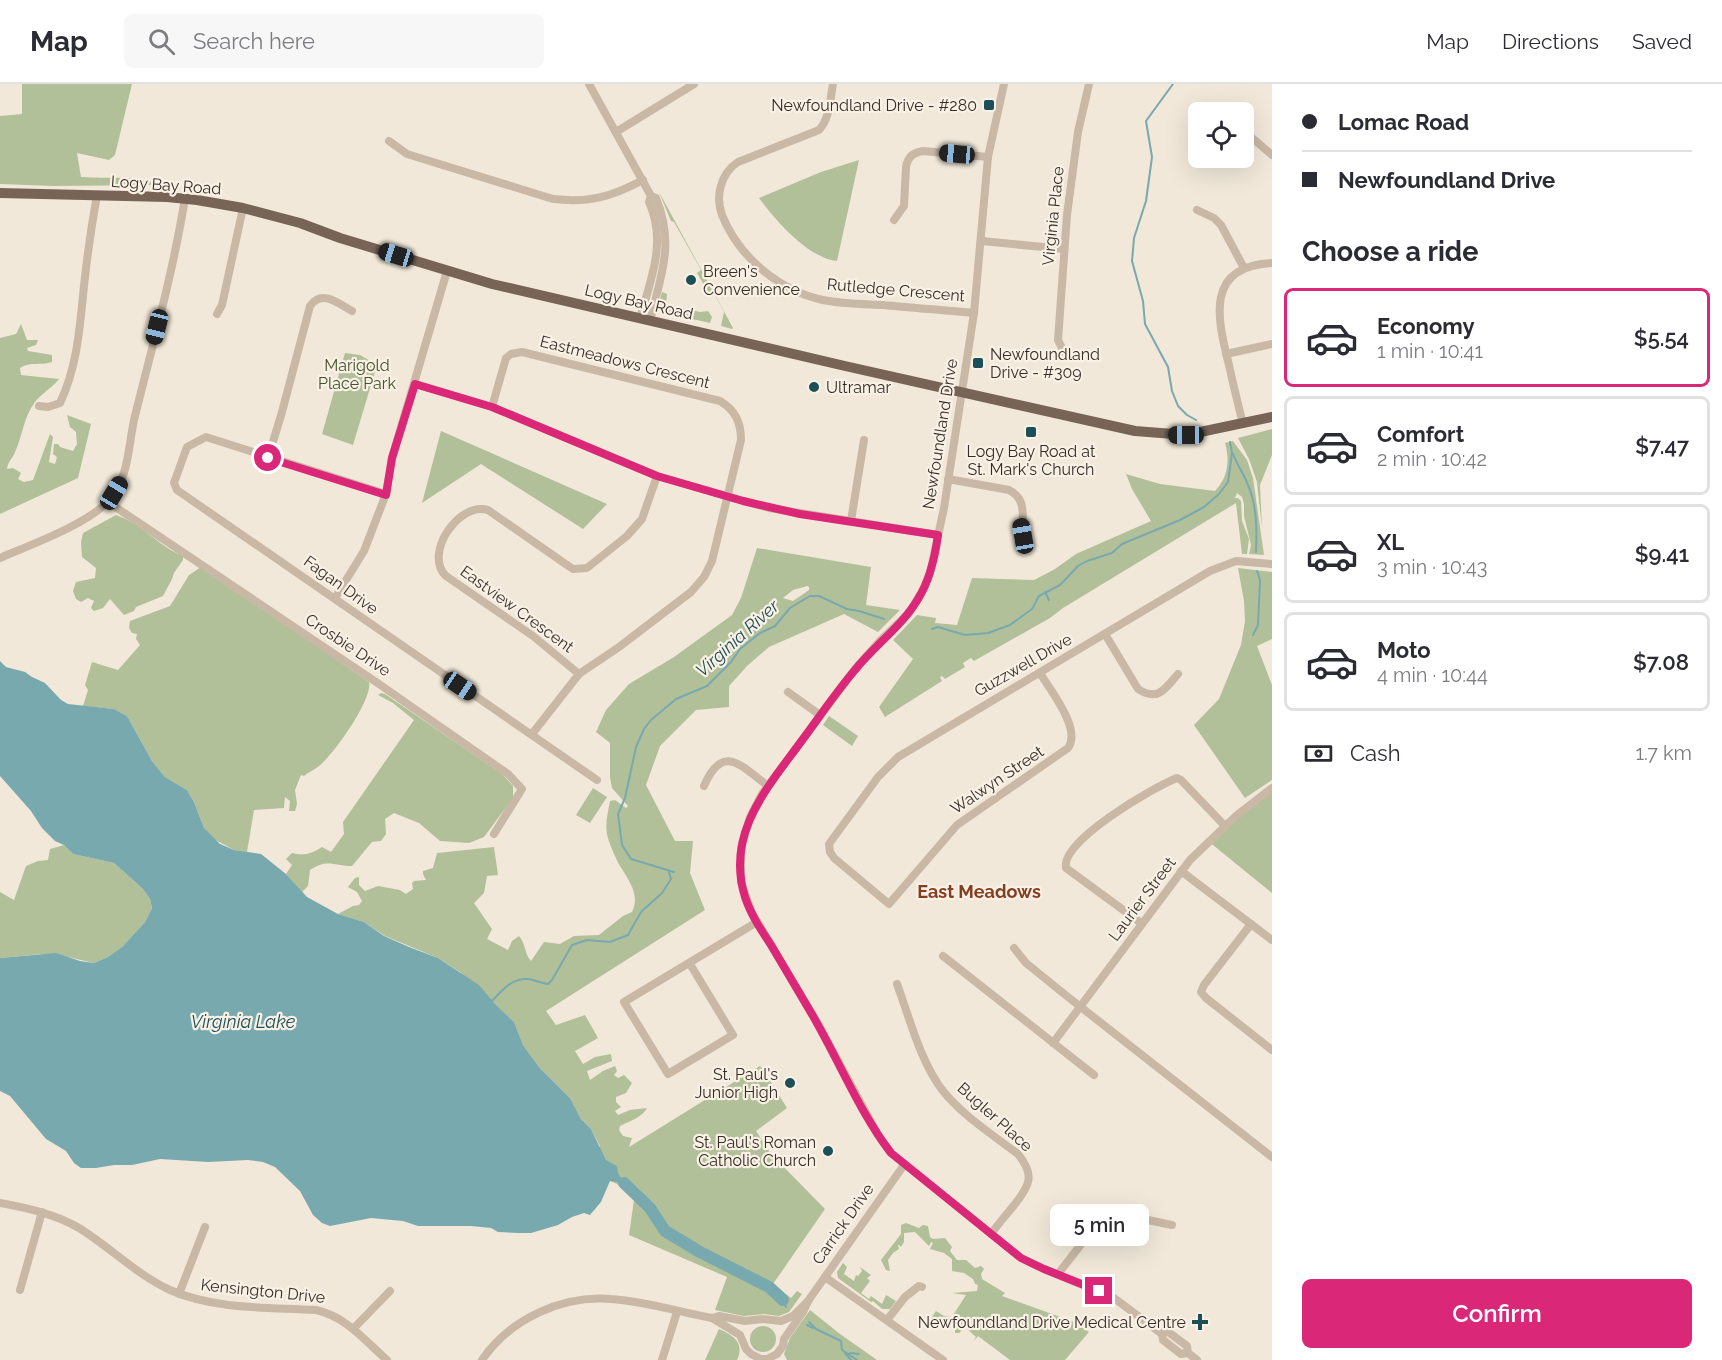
<!DOCTYPE html>
<html lang="en">
<head>
<meta charset="utf-8">
<style>
	:root { --surface:#fff; --page:#f7f7f7; --text:#2b2b33; --muted:#7c7c81; --line:#e1e1e2; --accent:#db2777 }
	body { margin:0; font-family:Raleway,sans-serif; background:var(--page); color:var(--text); height:100vh; display:flex; flex-direction:column; font-size:22px; white-space:nowrap }
	* { box-sizing:border-box; margin:0 }
	p { font-size:20px; color:var(--muted) }
	.icon { flex:none; width:33px; height:33px; fill:none; stroke:currentColor; stroke-width:2; stroke-linecap:round; stroke-linejoin:round }
	.map { position:relative; flex:1; overflow:hidden }
	.details { display:flex; flex-direction:column; background:var(--surface); width:450px }
	.details>* { flex:none }
	.guide { display:grid; align-content:center; height:132px; padding:0 30px; background:var(--surface) }
	.tools { position:absolute; left:1188px; top:18px; display:grid; gap:12px }
	.tools a { display:grid; place-items:center; width:66px; height:66px; border-radius:9px; background:var(--surface); box-shadow:0 6px 24px #0002; font-size:30px }
	.end { position:absolute; width:27px; height:27px; margin:-14px; border:8px solid #db2777; background:#fff; box-shadow:0 0 0 3px #fff }
	.from { border-radius:50% }
	.bubble { position:absolute; height:42px; border-radius:9px; background:var(--surface); box-shadow:0 6px 24px #0002; font-size:20px; font-weight:600; line-height:42px; text-align:center }
	.car { position:absolute; width:18px; height:36px; margin:-18px -9px; border-radius:8px; box-shadow:0 0 4px 2px #0007; background:linear-gradient(#222 24%,#8ab4d8 0 40%,#222 0 76%,#8ab4d8 0 86%,#222 0) }
	.guide b { display:flex; align-items:center; gap:21px; height:57px; font-size:22px }
	.guide b+b { border-top:2px solid var(--line) }
	.guide i { width:15px; height:15px; background:var(--text) }
	ul { padding:0; list-style:none }
	li { display:flex; align-items:center; gap:18px; height:99px; margin:0 12px 9px; padding:0 18px; border:3px solid var(--line); border-radius:9px }
	li div { flex:1 }
	li b { display:block; font-size:22px }
	li em { font-style:normal; font-weight:600 }
	li.active { border-color:var(--accent) }
	li>.icon { width:54px; height:54px; stroke-width:1.5 }
	h2 { padding:0 30px; font-size:27px; line-height:72px }
	.pay { display:flex; align-items:center; gap:15px; height:66px; padding:0 30px; font-size:22px }
	.pay p { margin-inline-start:auto }
	.button { display:flex; gap:12px; margin-top:auto; padding:12px 30px }
	.button a { flex:1; height:69px; border-radius:9px; background:var(--accent); color:#fff; font-size:24px; font-weight:600; line-height:69px; text-align:center }
	header { display:flex; align-items:center; gap:36px; box-sizing:border-box; height:84px; padding:0 30px; background:var(--surface); border-bottom:2px solid var(--line) }
	header strong { font-size:28px }
	nav { display:flex; gap:33px; margin-inline-start:auto; font-size:21px }
	.search { width:420px; height:54px; background:var(--page); display:flex; align-items:center; gap:15px; box-sizing:border-box; padding:0 21px; border-radius:9px; color:var(--muted); font-size:22px }
	main { display:flex; flex:1; min-height:0 }
	.map>svg:first-child { display:block }
	.green { fill:#b1c099; fill-rule:evenodd }
	.water { fill:#78a9af }
	.lines { fill:none; stroke-linecap:round; stroke-linejoin:round }
	.stream { stroke:#78a9af; stroke-width:2 }
	.river { stroke:#78a9af; stroke-width:12 }
	.minor { stroke:#c9b8a5; stroke-width:8 }
	.major { stroke:#776457; stroke-width:10 }
	.route { stroke:#db2777; stroke-width:8 }
	.poi-dot { fill:#1c4f57; stroke:#f9f1e5; stroke-width:2 }
	.labels { text-anchor:middle; dominant-baseline:central; stroke-width:4.5; stroke-linejoin:round; paint-order:stroke }
	.poi-label { font-size:16px; fill:#352c26; stroke:#f9f1e5; text-anchor:end }
	.street-label { font-size:16px; fill:#352c26; stroke:#f9f1e5 }
	.park-label { font-size:16px; fill:#42532a; stroke:#f9f1e5 }
	.water-label { font-size:18px; font-style:italic; fill:#1c4f57; stroke:#f9f1e5 }
	.neighbourhood-label { font-size:18px; font-weight:bold; fill:#853e1f; stroke:#f9f1e5 }
</style>
</head>
<body>
<header>
<strong>Map</strong>
<div class="search"><svg class="icon" aria-label="search" viewBox="0 0 24 24"><circle cx="10" cy="10" r="6"/><path d="M15 15l6 6"/></svg>Search here</div>
<nav><a>Map</a><a>Directions</a><a>Saved</a></nav>
</header>
<main>
<div class="map">
<svg width="1272" height="1276" viewBox="0 0 1272 1276">
	<rect width="100%" height="100%" fill="#f1e8d9"/>
	<g class="green">
		<path d="M22 0H132L115 71 109 76 77 69 81 93C108 95 135 91 161 101L53 102 0 100V32L22 30Z"/>
		<path d="M859 76 837 177C808 174 776 137 759 114L821 88Z"/>
		<polygon points="659,108 733,244 732,245 721,242 724,228 713,208 708,208 697,189 701,186 674,138 671,137"/>
		<polygon points="662,208 667,210 666,220 700,228 708,227 712,233 710,239 665,229 659,220"/>
		<path d="M21 240 27 256H38L36 261 27 264 28 267 52 271V278C42 282 29 277 20 284L21 291 59 295C52 304 42 309 35 318 23 334 23 351 15 368 13 374 8 377 7 385L13 384 21 389 18 395 24 398 33 396 50 350 53 353 49 378 55 380 57 373 53 370 54 360H58L60 363 73 367 77 360 76 348 70 343 67 331 91 340 78 394 0 430V254L16 250Z"/>
		<polygon points="345,269 360,271 377,281 353,361 322,350"/>
		<polygon points="1272,345 1272,371 1260,401 1262,445 1257,398 1249,375 1238,354"/>
		<polygon points="441,347 607,420 583,445 481,380 422,419"/>
		<path d="M1233 357 1247 376 1253 394 1264 471 1249 470 1251 461 1244 432V420L1242 413 1237 409 1235 414H1238L1241 417 1242 437 1249 455 1247 470H1242L1236 419 1063 524 1050 534 974 577 971 574 963 579 965 583 945 595 942 592 940 593 942 597 885 633 879 623 913 575 893 556 917 531 936 534 935 539 957 541 972 494 1034 496 1055 485 1076 470 1151 437 1132 405 1126 390 1160 400 1215 407C1228 393 1230 377 1225 359Z"/>
		<path d="M116 431C141 439 158 462 183 472V476L174 489 172 495 163 512 136 523 134 527 124 531 110 515 103 524 94 527 91 524 94 517 88 514 81 518 76 515 73 507 76 498 95 494 96 484 82 473 81 458 83 449Z"/>
		<path d="M757 464 871 483 866 521 900 526 878 548 844 530 769 563 747 582 729 602V623L696 626 660 662 646 701 675 757H693L690 789 705 826 546 927 556 941 585 931 598 954 575 967 583 980 595 973 611 970 612 977 587 987 590 996 603 987 615 982 617 987 614 991 618 994 624 991 632 999 626 1009 616 1013V1018L621 1023 615 1027 618 1031 630 1026 647 1024C642 1034 629 1037 620 1042L619 1046 623 1052 632 1054 629 1063 760 982 764 987 759 991V995L762 997 769 995 787 1024 756 1047 771 1070 825 1125 773 1200 791 1214 797 1207 802 1210 789 1228 779 1232 764 1230 744 1232 715 1226 727 1193 629 1151 634 1116 617 1100 610 1097 616 1090 599 1066 600 1062 591 1045 581 1035 570 1014 539 983 523 961 514 938 460 888 438 874 385 852 364 838 338 830 353 822 359 821 362 817 357 808 348 803 355 794 359 793V801L365 807 378 802 400 806 406 810 413 805 412 799 414 797 426 796 423 790V787L433 784 437 769 494 763 498 791 487 792 484 809 474 819 492 845 487 855 508 866 512 857 519 852C526 860 524 869 531 877L544 858 560 860 574 852 599 851 623 832 632 828C640 811 630 799 622 785 618 780 608 757 607 750 605 739 608 728 610 717L615 716 626 724 628 722 612 704 610 693V659L596 648 606 626 629 600 674 573 732 531 741 514ZM807 502 809 503V506L793 517 783 514 793 506Z"/>
		<path d="M201 483 369 598C373 615 334 670 319 682 314 686 309 688 304 692L301 691 295 706 297 720 295 727H289L290 717 285 713 284 724 254 726 247 768 234 766 212 754 204 744 194 718 187 706 165 693 152 677 127 632 114 625 83 622 88 606 85 601 92 578 118 586 140 561 136 555 137 550 132 549 129 544 130 537 170 522 189 491Z"/>
		<polygon points="1238,484 1272,488 1272,555 1257,562 1272,601 1272,696 1245,714 1194,641 1219,615 1241,561 1245,537 1244,517"/>
		<path d="M381 609 385 610 502 690 513 702V714L484 753 469 759 440 757 419 739 394 729 385 735 386 750 381 757 372 758 352 782C334 782 327 774 310 786L308 802 302 808 286 790 292 781 286 775 292 769C304 772 311 770 322 763L331 768 344 750 343 738 414 636 393 619 378 611Z"/>
		<polygon points="829,632 858,652 852,662 823,641"/>
		<polygon points="593,704 607,713 590,739 576,731"/>
		<polygon points="1272,704 1272,809 1208,757"/>
		<polygon points="64,761 73,770 114,779 143,805 150,815 152,824 145,838 122,863 108,873 94,879 68,873 42,870 0,874 0,808 14,816 26,782 38,777 48,776 50,765"/>
		<polygon points="906,1139 919,1144 923,1141 928,1142 930,1153 933,1155 945,1154 952,1163 950,1167 957,1176 966,1176 975,1184 981,1182 984,1185 981,1190 982,1195 1005,1209 1002,1212 1077,1239 1089,1248 1065,1276 1010,1276 978,1252 973,1258 976,1253 965,1243 959,1249 955,1249 955,1242 943,1234 937,1238 932,1233 936,1227 944,1232 952,1233 966,1211 952,1209 977,1207 978,1201 975,1200 973,1195 964,1189 952,1187 952,1175 944,1169 930,1165 933,1159 931,1158 929,1162 915,1148 904,1149 904,1158 901,1163 899,1161 898,1161 899,1165 893,1169 888,1176 890,1187 886,1186 881,1176 901,1150 901,1141"/>
		<polygon points="843,1179 847,1183 844,1190 854,1197 856,1191 858,1192 862,1187 860,1183 871,1191 867,1194 870,1197 861,1209 869,1215 871,1212 882,1220 886,1211 896,1217 890,1225 882,1225 873,1217 871,1218 838,1194 837,1188"/>
		<polygon points="810,1226 840,1250 877,1276 787,1276 784,1270 790,1254"/>
		<circle cx="763" cy="1255" r="13"/>
		<path d="M719 1245C733 1251 745 1259 737 1276H705Z"/>
	</g>
	<polygon class="water" points="0,577 6,583 25,588 32,593 45,599 61,616 68,620 114,625 127,632 152,677 165,693 187,706 194,718 204,744 220,760 234,766 261,770 286,790 307,813 338,830 364,838 384,852 409,863 438,874 479,901 495,920 514,938 523,961 539,983 570,1014 581,1035 591,1045 606,1076 617,1082 618,1089 624,1099 610,1097 601,1118 590,1131 584,1129 572,1133 558,1141 531,1149 518,1149 498,1148 491,1144 471,1142 418,1142 403,1137 371,1134 330,1142 322,1139 313,1131 300,1107 275,1083 263,1078 248,1076 208,1078 160,1075 132,1081 114,1081 96,1084 81,1084 74,1079 66,1067 46,1055 10,1012 0,1007 0,874 56,869 80,877 94,879 108,873 122,863 145,838 152,824 150,815 143,805 114,779 73,770 64,761 55,757 42,744 31,727 0,692"/>
	<g class="lines">
		<g class="stream">
			<polyline points="1173,0 1146,37 1152,73 1146,117 1134,154 1132,177 1143,217 1145,240 1168,283 1172,307 1178,322 1187,331 1196,336"/>
			<path d="M1233 370C1237 381 1244 390 1248 401 1257 422 1257 445 1256 468"/>
			<polyline points="1045,508 1049,516"/>
			<polyline points="932,545 938,543 965,551 988,549 1010,541 1032,525 1039,512 1060,501 1078,482 1087,477 1112,469 1122,460 1180,436 1204,423 1219,410 1228,398 1232,369 1230,358"/>
			<polyline points="1253,551 1258,541 1260,496 1257,487"/>
			<polyline points="674,788 631,775 622,761 618,730 625,714 636,663 644,645 651,636 676,615 707,602 731,578 740,565 760,549 775,542 790,524 810,512 819,512 847,525 859,527 884,535"/>
			<path d="M492 917C503 905 515 891 533 896 539 898 542 899 548 900L552 896 572 861 587 856 610 858 628 851 641 828 662 809 671 795 669 788"/>
			<polyline points="783,1216 786,1223"/>
			<polyline points="809,1238 816,1245 841,1257 842,1266 857,1276"/>
			<polyline points="807,1241 813,1244"/>
			<polyline points="845,1269 851,1276"/>
			<polyline points="850,1269 859,1270"/>
		</g>
		<polyline class="river" points="624,1099 650,1124 665,1147 700,1168 769,1203 783,1216"/>
		<g class="minor">
			<path d="M589 0 651 112 656 114C675 161 661 190 650 237"/>
			<path d="M833 0C830 16 830 34 819 46L738 78C721 89 715 112 722 131 739 173 778 206 823 216 843 220 863 220 883 221 913 224 944 226 974 229"/>
			<polyline points="1004,0 988,73 974,229 944,424 930,489 924,504 909,529 880,557 855,585 762,710 750,733 741,764 741,798 752,829 817,938 878,1051 891,1069 1021,1174 1044,1185 1114,1214 1162,1250 1163,1256 1181,1270 1188,1269 1197,1276"/>
			<polyline points="1244,47 1272,71"/>
			<polyline points="616,48 694,0"/>
			<path d="M389 57 407 70 553 115C589 119 611 113 643 96"/>
			<polyline points="1197,126 1214,134 1221,141 1244,184"/>
			<path d="M894 136 904 122 906 83C908 73 912 69 923 67L988 73"/>
			<polyline points="982,157 1063,165"/>
			<polyline points="217,230 222,221 243,124"/>
			<path d="M640 234C651 195 667 157 649 118L651 112"/>
			<polyline points="1064,268 1058,256 1067,131 1078,48 1089,0"/>
			<polyline points="1226,270 1272,260"/>
			<polyline points="415,300 492,323 657,392 769,424 938,451"/>
			<path d="M39 322 48 323 60 319C79 279 80 236 85 193 88 166 92 139 97 111"/>
			<path d="M492 323 506 274 511 270 522 268 720 317C735 326 741 338 741 356L712 477 704 493 691 508 619 563 579 590 532 650"/>
			<path d="M1243 340C1238 320 1233 300 1229 281 1217 234 1205 182 1272 179"/>
			<path d="M268 374 282 328 310 222C322 205 338 219 352 227"/>
			<path d="M948 395 1009 406C1029 417 1020 432 1024 451"/>
			<polyline points="386,410 206,353 187,363 174,399 177,406 597,696"/>
			<polyline points="108,418 379,600 508,690 522,705 494,750"/>
			<polyline points="851,437 864,356"/>
			<path d="M0 474C30 461 88 440 108 417 129 395 128 364 134 336 152 263 173 189 185 114"/>
			<polyline points="335,514 364,467 386,410 392,374 447,187"/>
			<path d="M1105 550 1138 605C1158 618 1165 605 1178 590"/>
			<path d="M1040 589C1050 606 1082 645 1068 664L957 741 889 820 834 774 830 768 829 760 878 693 898 673 1210 487 1236 477 1272 480"/>
			<path d="M579 590 533 552 446 492C423 470 459 417 488 426L567 481 573 485 587 484 627 452 642 435 657 392"/>
			<polyline points="788,608 820,631"/>
			<path d="M704 702C723 658 741 682 768 702"/>
			<polyline points="1181,787 1272,856"/>
			<path d="M1141 839 1066 784C1060 757 1154 703 1177 694L1181 696 1225 742"/>
			<polyline points="1251,840 1204,901 1201,908 1206,914 1272,966"/>
			<polyline points="1014,864 1026,879 1068,913 1272,1073"/>
			<polyline points="943,872 1094,991"/>
			<polyline points="690,880 733,951 668,990 624,918 757,838"/>
			<path d="M897 900C910 935 920 977 943 1007 963 1032 993 1051 1018 1070 1035 1091 1030 1101 1015 1120 1007 1130 998 1140 991 1150"/>
			<polyline points="1053,959 1190,776 1236,732 1272,704"/>
			<path d="M0 1119C27 1124 55 1130 79 1144 110 1163 137 1191 170 1206 216 1226 267 1223 316 1226 347 1233 364 1256 387 1276"/>
			<polyline points="1058,1190 1104,1131 1119,1130 1172,1141"/>
			<polyline points="825,1193 943,1276"/>
			<polyline points="20,1206 42,1128"/>
			<polyline points="179,1210 205,1143"/>
			<polyline points="712,1234 740,1251 746,1265 751,1270 761,1275 767,1275 777,1270 783,1262 784,1255 803,1228 808,1217 904,1081"/>
			<polyline points="887,1236 905,1213 919,1202 922,1203"/>
			<polyline points="354,1244 390,1207"/>
			<polyline points="1162,1250 1167,1247 1187,1262 1188,1269"/>
			<path d="M482 1276C510 1235 562 1211 611 1215 645 1217 678 1228 712 1234L719 1232 745 1237 762 1235 781 1237 793 1232 808 1217"/>
			<polyline points="662,1276 677,1228"/>
		</g>
		<polyline class="major" points="0,109 167,113 197,116 243,124 300,139 340,154 492,200 845,282 1135,347 1186,351 1272,333"/>
	</g>
	<g class="lines">
		<path class="route" d="M268 374 386 411 392 374 415 300 492 323 657 392 743 417 800 430 938 451C935 473 930 496 918 515 903 541 874 562 855 586 836 608 820 632 803 655 768 703 725 749 745 813 751 831 761 846 771 861 784 883 797 905 810 927 838 974 858 1026 891 1069L1021 1174 1044 1185 1099 1207"/>
	</g>
	<g class="poi-dot">
		<rect x="983" y="15" width="12" height="12" rx="3"/>
		<circle cx="691" cy="196" r="6"/>
		<rect x="972" y="273" width="12" height="12" rx="3"/>
		<circle cx="814" cy="303" r="6"/>
		<rect x="1025" y="342" width="12" height="12" rx="3"/>
		<circle cx="790" cy="999" r="6"/>
		<circle cx="828" cy="1067" r="6"/>
		<path d="M1197 1229h6v6h6v6h-6v6h-6v-6h-6v-6h6z"/>
	</g>
	<g class="labels">
		<g class="poi-label">
			<text x="977" y="21">Newfoundland Drive - #280</text>
			<text x="703" y="187" text-anchor="start">Breen's<tspan x="703" dy="18">Convenience</tspan></text>
			<text x="990" y="270" text-anchor="start">Newfoundland<tspan x="990" dy="18">Drive - #309</tspan></text>
			<text x="826" y="303" text-anchor="start">Ultramar</text>
			<text x="1031" y="367" text-anchor="middle">Logy Bay Road at<tspan x="1031" dy="18">St. Mark's Church</tspan></text>
			<text x="778" y="990">St. Paul's<tspan x="778" dy="18">Junior High</tspan></text>
			<text x="816" y="1058">St. Paul's Roman<tspan x="816" dy="18">Catholic Church</tspan></text>
			<text x="1186" y="1238">Newfoundland Drive Medical Centre</text>
		</g>
		<g class="street-label">
			<text transform="translate(166 101) rotate(4)">Logy Bay Road</text>
			<text transform="translate(1053 132) rotate(-84)">Virginia Place</text>
			<text transform="translate(896 206) rotate(5)">Rutledge Crescent</text>
			<text transform="translate(639 218) rotate(13)">Logy Bay Road</text>
			<text transform="translate(625 278) rotate(14)">Eastmeadows Crescent</text>
			<text transform="translate(940 350) rotate(-81)">Newfoundland Drive</text>
			<text transform="translate(341 501) rotate(36)">Fagan Drive</text>
			<text transform="translate(517 525) rotate(36)">Eastview Crescent</text>
			<text transform="translate(348 561) rotate(34)">Crosbie Drive</text>
			<text transform="translate(1023 581) rotate(-30)">Guzzwell Drive</text>
			<text transform="translate(997 696) rotate(-34)">Walwyn Street</text>
			<text transform="translate(1142 815) rotate(-53)">Laurier Street</text>
			<text transform="translate(995 1033) rotate(42)">Bugler Place</text>
			<text transform="translate(843 1140) rotate(-55)">Carrick Drive</text>
			<text transform="translate(263 1207) rotate(6)">Kensington Drive</text>
		</g>
		<g class="park-label">
			<text x="357" y="281">Marigold<tspan x="357" dy="18">Place Park</tspan></text>
		</g>
		<g class="water-label">
			<text transform="translate(737 554) rotate(-42)">Virginia River</text>
			<text x="243" y="937">Virginia Lake</text>
		</g>
		<g class="neighbourhood-label">
			<text x="979" y="807">East Meadows</text>
		</g>
	</g>
</svg>
<div class="tools">
<a><svg class="icon" aria-label="locate" viewBox="0 0 24 24"><circle cx="12" cy="12" r="6"/><path d="M12 2v4M12 18v4M2 12h4M18 12h4"/></svg></a>
</div>
<i class="end from" style="left:268px;top:374px"></i>
<i class="end" style="left:1099px;top:1207px"></i>
<div class="bubble" style="left:1050px;top:1120px;width:99px">5 min</div>
<i class="car" style="left:957px;top:70px;rotate:275deg"></i>
<i class="car" style="left:396px;top:171px;rotate:287deg"></i>
<i class="car" style="left:157px;top:243px;rotate:194deg"></i>
<i class="car" style="left:1186px;top:351px;rotate:270deg"></i>
<i class="car" style="left:114px;top:409px;rotate:31deg"></i>
<i class="car" style="left:1023px;top:452px;rotate:350deg"></i>
<i class="car" style="left:460px;top:602px;rotate:124deg"></i>
</div>
<section class="details">
<div class="guide">
<b><i class="from"></i>Lomac Road</b>
<b><i></i>Newfoundland Drive</b>
</div>
<h2>Choose a ride</h2>
<ul>
<li class="active"><svg class="icon" aria-label="car" viewBox="0 0 24 24"><path d="M5 17H2v-5l4-1 3-4h7l3 4 3 1v5h-3M9 17h6M6 11h13"/><circle cx="7" cy="17" r="2"/><circle cx="17" cy="17" r="2"/></svg><div><b>Economy</b><p>1 min · 10:41</p></div><em>$5.54</em></li>
<li><svg class="icon" aria-label="car" viewBox="0 0 24 24"><path d="M5 17H2v-5l4-1 3-4h7l3 4 3 1v5h-3M9 17h6M6 11h13"/><circle cx="7" cy="17" r="2"/><circle cx="17" cy="17" r="2"/></svg><div><b>Comfort</b><p>2 min · 10:42</p></div><em>$7.47</em></li>
<li><svg class="icon" aria-label="car" viewBox="0 0 24 24"><path d="M5 17H2v-5l4-1 3-4h7l3 4 3 1v5h-3M9 17h6M6 11h13"/><circle cx="7" cy="17" r="2"/><circle cx="17" cy="17" r="2"/></svg><div><b>XL</b><p>3 min · 10:43</p></div><em>$9.41</em></li>
<li><svg class="icon" aria-label="car" viewBox="0 0 24 24"><path d="M5 17H2v-5l4-1 3-4h7l3 4 3 1v5h-3M9 17h6M6 11h13"/><circle cx="7" cy="17" r="2"/><circle cx="17" cy="17" r="2"/></svg><div><b>Moto</b><p>4 min · 10:44</p></div><em>$7.08</em></li>
</ul>
<div class="pay"><svg class="icon" aria-label="cash" viewBox="0 0 24 24"><path d="M3 7h18v10H3z"/><circle cx="12" cy="12" r="2"/></svg>Cash<p>1.7 km</p></div>
<div class="button"><a>Confirm</a></div>
</section>
</main>
</body>
</html>
